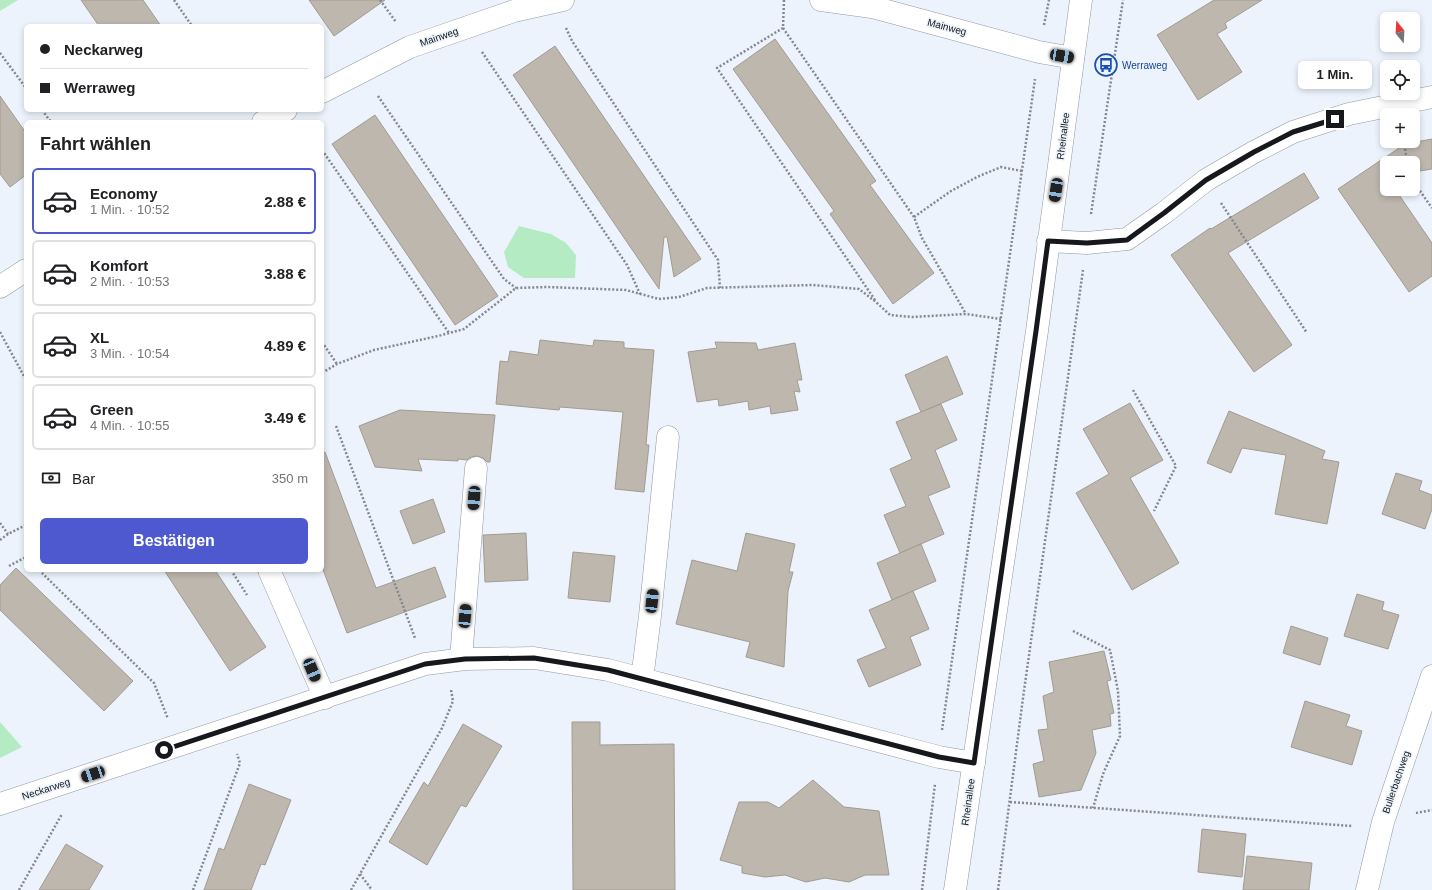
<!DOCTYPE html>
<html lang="de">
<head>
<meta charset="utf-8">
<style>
	:root { --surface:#fff; --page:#f6f6f6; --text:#202124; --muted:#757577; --line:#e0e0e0; --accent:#4f59cf }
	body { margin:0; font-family:Arial,sans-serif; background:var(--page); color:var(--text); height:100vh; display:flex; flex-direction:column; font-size:15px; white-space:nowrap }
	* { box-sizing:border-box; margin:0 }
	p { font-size:13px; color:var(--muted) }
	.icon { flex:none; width:22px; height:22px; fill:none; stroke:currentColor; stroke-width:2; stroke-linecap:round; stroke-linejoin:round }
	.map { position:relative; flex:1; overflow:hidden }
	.drawer { position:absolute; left:24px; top:120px; width:300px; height:452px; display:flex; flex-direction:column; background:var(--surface); border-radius:6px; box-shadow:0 2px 6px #0003 }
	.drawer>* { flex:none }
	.banner { position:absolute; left:24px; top:24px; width:300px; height:88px; border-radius:6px; box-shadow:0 2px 6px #0003; display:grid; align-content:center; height:88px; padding:0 16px; background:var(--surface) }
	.needle { width:26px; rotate:342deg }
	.buttons { position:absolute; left:1380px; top:12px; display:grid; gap:8px }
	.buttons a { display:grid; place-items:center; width:40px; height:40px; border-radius:6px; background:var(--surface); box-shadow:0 2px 6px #0003; font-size:20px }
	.end { position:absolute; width:18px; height:18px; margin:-9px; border:5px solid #16181c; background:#fff; box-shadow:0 0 0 2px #fff }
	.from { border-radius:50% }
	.bubble { position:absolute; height:28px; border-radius:6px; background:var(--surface); box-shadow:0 2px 6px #0003; font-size:13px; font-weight:700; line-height:28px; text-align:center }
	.car { position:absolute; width:12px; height:24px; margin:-12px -6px; border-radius:5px; box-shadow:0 0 3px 1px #0007; background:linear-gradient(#222 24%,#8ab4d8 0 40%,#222 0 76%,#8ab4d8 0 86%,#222 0) }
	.banner b { display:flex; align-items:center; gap:14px; height:38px; font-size:15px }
	.banner b+b { border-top:1px solid var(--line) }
	.banner i { width:10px; height:10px; background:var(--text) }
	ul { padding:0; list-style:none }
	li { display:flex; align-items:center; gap:12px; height:66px; margin:0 8px 6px; padding:0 8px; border:2px solid var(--line); border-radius:6px }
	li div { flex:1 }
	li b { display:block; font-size:15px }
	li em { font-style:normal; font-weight:700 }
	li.active { border-color:var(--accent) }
	li>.icon { width:36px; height:36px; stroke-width:1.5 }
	h2 { padding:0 16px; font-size:18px; line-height:48px }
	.pay { display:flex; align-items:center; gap:10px; height:44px; padding:0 16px; font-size:15px }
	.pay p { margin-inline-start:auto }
	.button { display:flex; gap:8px; margin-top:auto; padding:8px 16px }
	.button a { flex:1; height:46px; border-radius:6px; background:var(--accent); color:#fff; font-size:16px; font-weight:700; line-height:46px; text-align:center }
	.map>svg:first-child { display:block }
	.green { fill:#b5ebc2 }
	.building { fill:#bdb7ae; stroke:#a19b92 }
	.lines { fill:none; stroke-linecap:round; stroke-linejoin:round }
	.minor-casing { stroke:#9298a1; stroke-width:23 }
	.path { stroke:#83888e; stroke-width:2.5; stroke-dasharray:2 2; stroke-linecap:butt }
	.minor { stroke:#fff; stroke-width:22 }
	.route { stroke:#16181c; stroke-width:5 }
	.labels { text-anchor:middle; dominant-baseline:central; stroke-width:3; stroke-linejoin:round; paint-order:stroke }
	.street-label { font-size:10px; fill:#16181c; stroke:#ecf3fc }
	.transit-label { font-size:10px; fill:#164399; stroke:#ecf3fc; text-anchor:start }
</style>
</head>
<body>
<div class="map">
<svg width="1432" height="890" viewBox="0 0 1432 890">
	<rect width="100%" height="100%" fill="#ecf3fc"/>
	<g class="green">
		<polygon points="0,0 18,0 0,11"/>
		<polygon points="519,226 551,234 566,243 576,255 575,278 524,278 508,267 504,252"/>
		<polygon points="0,722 22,747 0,758"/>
	</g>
	<g class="building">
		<polygon points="81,0 143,0 161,26 99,26"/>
		<polygon points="309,0 385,0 334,36"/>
		<polygon points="1214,0 1262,0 1225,23 1227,28 1217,34 1242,72 1198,100 1157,35"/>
		<polygon points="775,39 876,181 870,185 934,273 893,304 830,214 834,211 733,69"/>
		<polygon points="555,46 701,259 674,277 667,237 664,237 659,289 513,75"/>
		<polygon points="0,96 26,133 26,175 10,187 0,174"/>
		<polygon points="375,115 498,296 455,325 332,144"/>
		<polygon points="1432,139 1432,169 1420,171 1413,176 1413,163 1387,163 1387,189 1395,189 1432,243 1432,276 1409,292 1338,189 1405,144"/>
		<polygon points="1304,173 1319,198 1228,253 1292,345 1254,372 1171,255 1210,228 1211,229"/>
		<polygon points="540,340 593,346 594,340 624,342 624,348 654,350 646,445 649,445 644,492 615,489 623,412 560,407 559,410 496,404 500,361 508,362 510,351 538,355"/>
		<polygon points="715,342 756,343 758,350 795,343 802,380 797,380 800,392 794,391 798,410 771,414 770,406 749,410 748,401 719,406 718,399 697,402 688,352 717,348"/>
		<polygon points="947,356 963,394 921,412 905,375"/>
		<polygon points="1130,403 1163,460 1130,478 1179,563 1132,590 1076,493 1109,474 1083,429"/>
		<polygon points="941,404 957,440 935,450 950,487 928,496 944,534 900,553 884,515 906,506 890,469 912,459 896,422"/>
		<polygon points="400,410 495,415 490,462 487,462 483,458 477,456 471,457 467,460 458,459 458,461 418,459 422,471 375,467 359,426"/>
		<polygon points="1229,411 1325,451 1322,459 1339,462 1327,524 1275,514 1286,455 1242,448 1231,473 1207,463"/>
		<polygon points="322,452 325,452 376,588 435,567 446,597 347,633 322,567"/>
		<polygon points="1396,473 1422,481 1419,490 1432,495 1432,509 1425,529 1382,514"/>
		<polygon points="433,499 445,532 413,544 400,511"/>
		<polygon points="526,533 528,580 485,582 483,535"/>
		<polygon points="746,533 795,544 789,572 793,572 788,591 784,667 746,657 750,642 676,624 692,560 737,571"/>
		<polygon points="921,544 936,581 892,600 877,563"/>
		<polygon points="573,552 615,556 610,602 568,598"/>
		<polygon points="16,568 133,681 104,711 0,610 0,585"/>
		<polygon points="164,570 215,570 266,647 230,671"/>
		<polygon points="913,591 929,629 910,637 921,665 869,687 857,660 886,648 869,610"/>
		<polygon points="1357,594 1384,602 1382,610 1399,615 1388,649 1344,636"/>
		<polygon points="1291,626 1328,638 1320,665 1283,653"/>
		<polygon points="1104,651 1111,680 1107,681 1114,713 1110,714 1111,726 1092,730 1096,753 1081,790 1039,797 1033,764 1044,761 1038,730 1048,729 1043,696 1054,692 1049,662"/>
		<polygon points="1305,701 1350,715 1346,726 1362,731 1352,765 1291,747"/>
		<polygon points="572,722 600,722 600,745 674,744 675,890 573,890"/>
		<polygon points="463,724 502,746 466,807 461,805 427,865 389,842 424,782 428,786"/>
		<polygon points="813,780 844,807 879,811 889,875 865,875 849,882 825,878 806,882 785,875 765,877 742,873 742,866 720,860 739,802 768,802 779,808"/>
		<polygon points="249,784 291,800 265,865 261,864 251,890 204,890 219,848 224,850"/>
		<polygon points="1202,829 1246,834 1242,877 1198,872"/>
		<polygon points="66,844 103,866 89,890 39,890"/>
		<polygon points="1247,856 1312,863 1309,890 1243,890"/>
	</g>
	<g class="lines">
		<g class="minor-casing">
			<g id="minor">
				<polyline points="821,0 872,7 1039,52 1073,58"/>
				<polyline points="322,92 410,47 514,11 563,0"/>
				<polyline points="263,122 286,110"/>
				<polyline points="1048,241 1087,243 1127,239 1164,213 1206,180 1254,152 1293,132 1349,114 1432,97"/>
				<polyline points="0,287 26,270"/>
				<polyline points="269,570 325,698"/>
				<polyline points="461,659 476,468"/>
				<polyline points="642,679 650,616 668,437"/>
				<polyline points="0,804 425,664 465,659 534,658 608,670 939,757 974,763"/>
				<polyline points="955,890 1037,331 1081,0"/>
				<polyline points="1367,890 1383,822 1432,676"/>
			</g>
		</g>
		<g class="path">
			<polyline points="174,0 192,26"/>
			<polyline points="380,0 396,22"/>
			<polyline points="784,0 783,28 717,68 875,300"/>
			<polyline points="1044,25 1049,0"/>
			<polyline points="566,28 572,41 718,260 720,288"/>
			<polyline points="783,28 914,217 922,238 966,314"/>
			<polyline points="482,52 627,265 640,294"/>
			<polyline points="0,53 26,88"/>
			<polyline points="378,96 504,279 516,288"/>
			<polyline points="42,110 51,122"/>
			<polyline points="1404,141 1407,163"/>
			<polyline points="322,150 449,333"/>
			<polyline points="1413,181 1432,208"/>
			<polyline points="1221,203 1307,333"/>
			<polyline points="1091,214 1123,0"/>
			<polyline points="914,217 951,191 977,177 1001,167 1022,171"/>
			<polyline points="0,332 26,380"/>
			<polyline points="322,342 337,364"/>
			<polyline points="322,373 337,364 374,350 438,336 464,329 516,288 547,287 626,290 659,299 679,297 707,288 813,285 859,289 876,302 890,315 912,317 966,314 1001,319"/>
			<polyline points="1133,390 1176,466 1154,511"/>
			<polyline points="336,426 415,638"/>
			<polyline points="0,523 8,534"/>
			<polyline points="0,540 8,534 26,525"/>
			<polyline points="9,566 26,557"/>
			<polyline points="39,570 154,683 168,719"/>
			<polyline points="231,570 247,595"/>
			<polyline points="1073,631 1110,650 1118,691 1120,736 1103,774 1093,808"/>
			<polyline points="942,730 1035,79"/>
			<polyline points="1010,802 1352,826"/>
			<polyline points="1416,813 1432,810"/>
			<polyline points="360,874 372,890"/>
			<polyline points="19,890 62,814"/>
			<polyline points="193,890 240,763 237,754"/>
			<polyline points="351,890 442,728 453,701 451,690"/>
			<polyline points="922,890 935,784"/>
			<polyline points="998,890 1023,698 1083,270"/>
		</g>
		<use href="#minor" class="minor"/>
	</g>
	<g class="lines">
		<polyline class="route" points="164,750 425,664 465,659 534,658 608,670 939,757 974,763 1036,331 1048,241 1087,243 1127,240 1164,213 1206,180 1254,152 1293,132 1335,119"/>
	</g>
	<defs>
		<g id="bus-ring" transform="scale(1.15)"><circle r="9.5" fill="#ecf3fc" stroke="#1a4fb4" stroke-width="1.5"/><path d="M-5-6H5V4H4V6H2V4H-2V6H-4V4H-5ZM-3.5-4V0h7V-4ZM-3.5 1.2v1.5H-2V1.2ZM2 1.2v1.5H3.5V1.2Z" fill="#1a4fb4"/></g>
	</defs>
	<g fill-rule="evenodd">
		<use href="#bus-ring" x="1106" y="65"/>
	</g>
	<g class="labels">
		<g class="street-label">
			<text transform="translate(947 27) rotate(15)">Mainweg</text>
			<text transform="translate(439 37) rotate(-19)">Mainweg</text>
			<text transform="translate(1063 136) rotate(-83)">Rheinallee</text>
			<text transform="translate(1396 782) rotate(-71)">Bullerbachweg</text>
			<text transform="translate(46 789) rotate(-18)">Neckarweg</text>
			<text transform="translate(968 802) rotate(-82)">Rheinallee</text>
		</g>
		<g class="transit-label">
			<text x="1122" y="65">Werraweg</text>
		</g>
	</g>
</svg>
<div class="buttons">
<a><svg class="needle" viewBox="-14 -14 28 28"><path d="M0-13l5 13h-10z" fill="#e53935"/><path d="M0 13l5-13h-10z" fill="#757577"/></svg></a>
<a><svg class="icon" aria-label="locate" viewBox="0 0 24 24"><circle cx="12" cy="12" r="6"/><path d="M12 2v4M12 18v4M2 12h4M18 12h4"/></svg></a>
<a>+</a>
<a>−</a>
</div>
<i class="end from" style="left:164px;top:750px"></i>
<i class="end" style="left:1335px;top:119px"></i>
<div class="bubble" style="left:1298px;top:61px;width:74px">1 Min.</div>
<i class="car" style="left:1062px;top:56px;rotate:100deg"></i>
<i class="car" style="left:1056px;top:190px;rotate:189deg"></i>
<i class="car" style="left:474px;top:498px;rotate:184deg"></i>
<i class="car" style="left:652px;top:601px;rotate:6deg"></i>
<i class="car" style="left:465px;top:616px;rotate:5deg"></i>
<i class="car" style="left:312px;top:670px;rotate:157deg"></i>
<i class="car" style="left:93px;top:774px;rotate:252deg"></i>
<div class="banner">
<b><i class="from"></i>Neckarweg</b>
<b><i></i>Werraweg</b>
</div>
<section class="drawer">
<h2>Fahrt wählen</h2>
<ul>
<li class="active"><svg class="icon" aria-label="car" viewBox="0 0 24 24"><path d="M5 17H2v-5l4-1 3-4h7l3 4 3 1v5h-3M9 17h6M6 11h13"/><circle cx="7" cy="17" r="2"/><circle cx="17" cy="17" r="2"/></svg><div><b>Economy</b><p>1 Min. · 10:52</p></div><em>2.88 €</em></li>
<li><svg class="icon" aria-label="car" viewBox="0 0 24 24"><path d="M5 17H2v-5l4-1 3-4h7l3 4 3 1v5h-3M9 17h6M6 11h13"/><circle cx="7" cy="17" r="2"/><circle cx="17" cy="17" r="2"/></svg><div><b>Komfort</b><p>2 Min. · 10:53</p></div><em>3.88 €</em></li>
<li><svg class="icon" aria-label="car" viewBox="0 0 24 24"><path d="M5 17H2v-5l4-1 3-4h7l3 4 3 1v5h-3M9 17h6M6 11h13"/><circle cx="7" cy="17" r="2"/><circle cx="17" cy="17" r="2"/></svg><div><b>XL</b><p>3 Min. · 10:54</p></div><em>4.89 €</em></li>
<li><svg class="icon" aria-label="car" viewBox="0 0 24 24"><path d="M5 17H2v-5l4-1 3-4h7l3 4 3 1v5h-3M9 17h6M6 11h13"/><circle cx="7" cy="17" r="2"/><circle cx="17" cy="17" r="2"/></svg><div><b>Green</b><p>4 Min. · 10:55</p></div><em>3.49 €</em></li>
</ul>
<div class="pay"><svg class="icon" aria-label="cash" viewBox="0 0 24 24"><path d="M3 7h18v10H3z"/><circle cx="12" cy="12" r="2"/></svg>Bar<p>350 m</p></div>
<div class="button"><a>Bestätigen</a></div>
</section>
</div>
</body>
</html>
